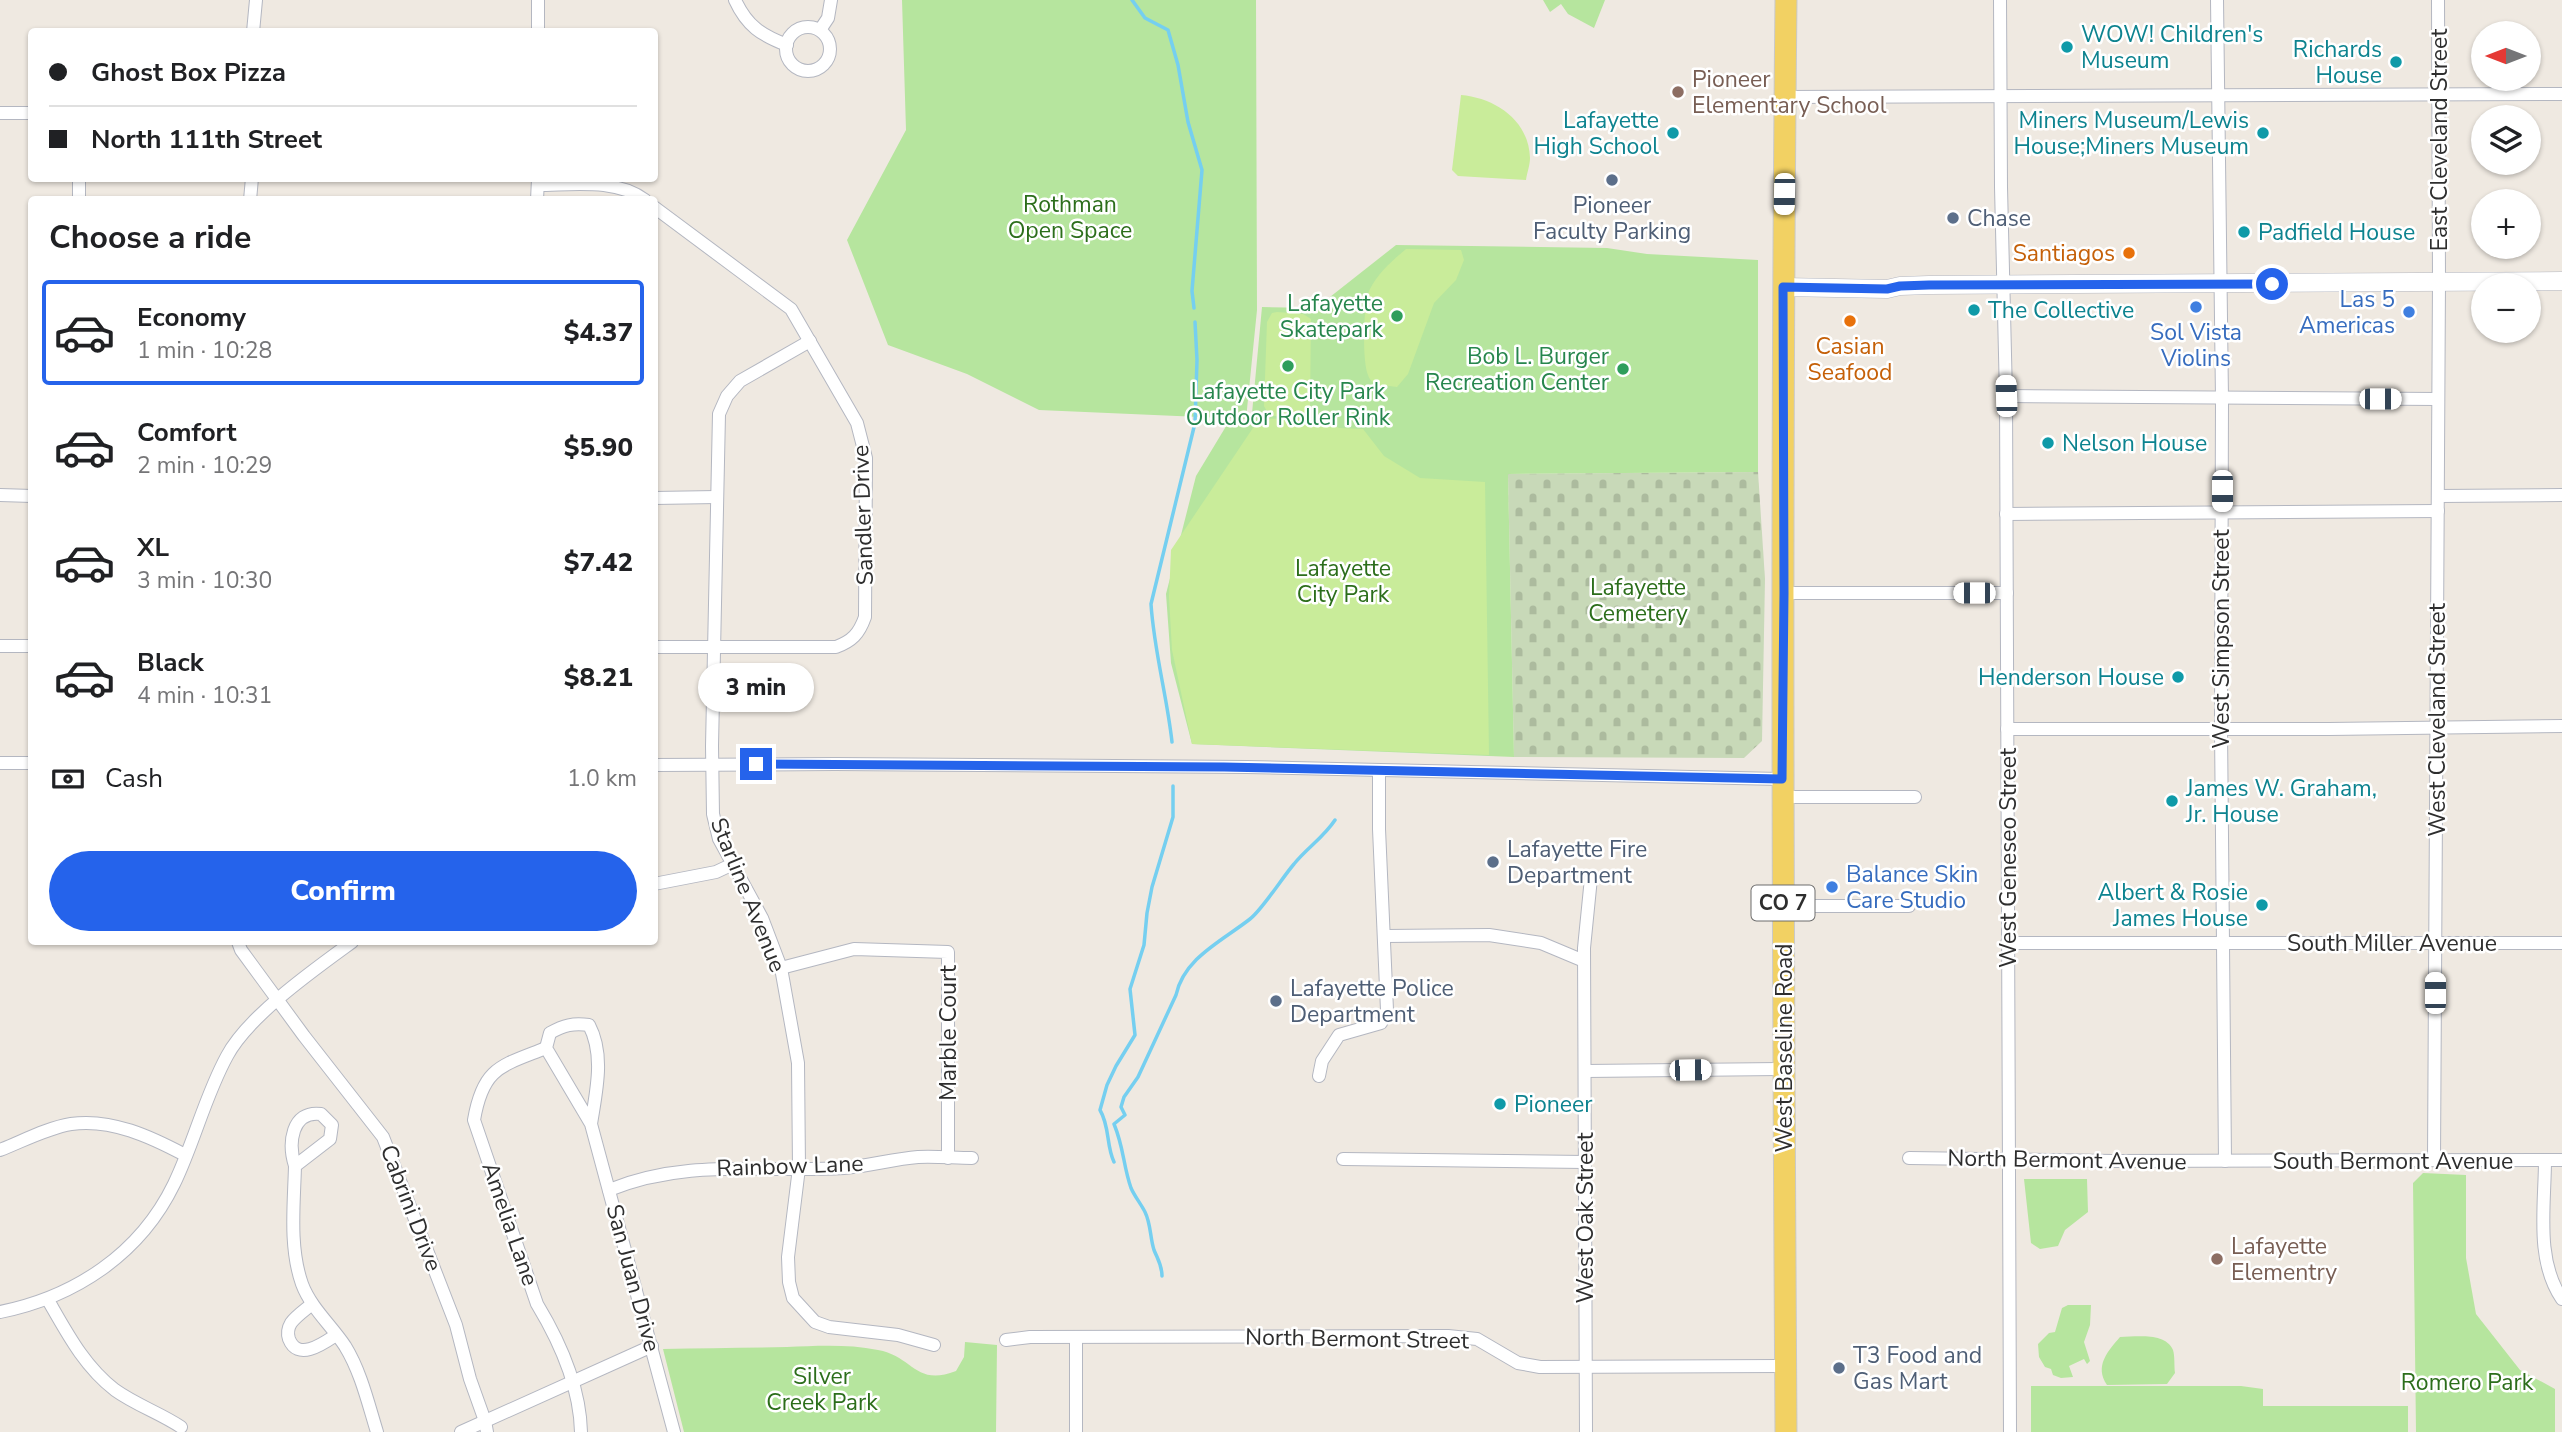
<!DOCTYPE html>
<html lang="en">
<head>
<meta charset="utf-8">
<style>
	:root { --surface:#fff; --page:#f6f6f6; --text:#202124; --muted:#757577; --line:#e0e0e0; --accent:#2563eb }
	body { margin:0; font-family:"Nunito Sans",sans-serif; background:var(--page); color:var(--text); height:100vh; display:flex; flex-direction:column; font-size:26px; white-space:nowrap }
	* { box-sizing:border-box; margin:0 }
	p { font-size:23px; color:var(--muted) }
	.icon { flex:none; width:38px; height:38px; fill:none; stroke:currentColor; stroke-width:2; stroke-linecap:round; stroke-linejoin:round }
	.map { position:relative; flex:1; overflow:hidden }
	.drawer { position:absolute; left:28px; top:196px; width:630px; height:749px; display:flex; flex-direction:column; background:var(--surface); border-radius:7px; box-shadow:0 2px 5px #0004 }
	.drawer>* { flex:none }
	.top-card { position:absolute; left:28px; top:28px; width:630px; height:154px; border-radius:7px; box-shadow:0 2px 5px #0004; display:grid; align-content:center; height:154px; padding:0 21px; background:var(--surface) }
	.needle { width:46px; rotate:270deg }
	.tools { position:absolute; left:2471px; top:21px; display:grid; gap:14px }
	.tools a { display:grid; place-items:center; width:70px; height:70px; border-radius:50%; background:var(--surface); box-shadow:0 2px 5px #0004; font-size:35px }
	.end { position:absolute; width:32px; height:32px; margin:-16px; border:9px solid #2563eb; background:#fff; box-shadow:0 0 0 4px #fff }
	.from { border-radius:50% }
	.bubble { position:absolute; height:49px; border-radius:24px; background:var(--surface); box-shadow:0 2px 5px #0004; font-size:23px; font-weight:800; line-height:49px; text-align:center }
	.car { position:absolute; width:21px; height:42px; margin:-21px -10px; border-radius:9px; box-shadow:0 0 5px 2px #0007; background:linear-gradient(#fff 24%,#345 0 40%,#fff 0 76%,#345 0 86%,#fff 0) }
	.top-card b { display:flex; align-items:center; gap:24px; height:66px; font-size:26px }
	.top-card b+b { border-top:2px solid var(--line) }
	.top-card i { width:18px; height:18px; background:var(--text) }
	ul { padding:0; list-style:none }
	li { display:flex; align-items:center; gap:21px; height:105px; margin:0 14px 10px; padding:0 7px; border:4px solid transparent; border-radius:7px }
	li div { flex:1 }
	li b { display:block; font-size:26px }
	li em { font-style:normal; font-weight:800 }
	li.current { border-color:var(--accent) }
	li>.icon { width:63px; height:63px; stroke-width:1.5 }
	h2 { padding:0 21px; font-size:32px; line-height:84px }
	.pay { display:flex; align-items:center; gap:18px; height:77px; padding:0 21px; font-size:26px }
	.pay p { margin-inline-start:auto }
	.cta { display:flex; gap:14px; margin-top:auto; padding:14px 21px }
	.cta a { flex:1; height:80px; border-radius:42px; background:var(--accent); color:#fff; font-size:28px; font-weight:800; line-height:80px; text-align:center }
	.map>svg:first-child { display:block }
	.cemetery { fill:url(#cemetery-stones) }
	.park { fill:#b6e59e }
	.pitch { fill:#c9ec9a }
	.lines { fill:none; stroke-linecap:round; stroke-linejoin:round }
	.stream { stroke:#75cff0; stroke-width:3.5 }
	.street-casing { stroke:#b4b7c1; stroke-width:14 }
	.secondary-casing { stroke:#b4b7c1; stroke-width:19 }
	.primary-casing { stroke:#c9c9c9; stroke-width:23 }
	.street { stroke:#fff; stroke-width:12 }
	.secondary { stroke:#fff; stroke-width:18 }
	.primary { stroke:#f2d163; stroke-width:21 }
	.route { stroke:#2563eb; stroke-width:9 }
	.culture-dot { fill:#0f9aa8; stroke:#fff; stroke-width:2.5 }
	.education-dot { fill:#8d6e63; stroke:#fff; stroke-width:2.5 }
	.service-dot { fill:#5c6f8a; stroke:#fff; stroke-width:2.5 }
	.food-dot { fill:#e8710a; stroke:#fff; stroke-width:2.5 }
	.shop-dot { fill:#3f7fe0; stroke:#fff; stroke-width:2.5 }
	.leisure-dot { fill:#2e9e5b; stroke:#fff; stroke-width:2.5 }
	.labels { text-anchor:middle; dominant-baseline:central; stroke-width:5; stroke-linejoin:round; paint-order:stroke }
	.shield { fill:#fff; stroke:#6d6d6d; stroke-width:2 }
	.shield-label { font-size:21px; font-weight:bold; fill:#2e2e2e }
	.culture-label { font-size:23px; fill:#0d838f; stroke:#fff; text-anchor:start }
	.education-label { font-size:23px; fill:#785e54; stroke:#fff; text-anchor:start }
	.street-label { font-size:23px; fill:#2e2e2e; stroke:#fff }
	.park-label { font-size:23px; fill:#2c6e1b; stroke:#fff }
	.service-label { font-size:23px; fill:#4e5e75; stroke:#fff; text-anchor:start }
	.food-label { font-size:23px; fill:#c56008; stroke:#fff; text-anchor:end }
	.shop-label { font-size:23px; fill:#366cbe; stroke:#fff; text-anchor:end }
	.leisure-label { font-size:23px; fill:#27864d; stroke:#fff; text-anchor:end }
</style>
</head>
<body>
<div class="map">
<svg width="2562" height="1432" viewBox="0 0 2562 1432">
	<defs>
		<pattern id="cemetery-stones" width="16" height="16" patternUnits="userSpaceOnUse" patternTransform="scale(1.75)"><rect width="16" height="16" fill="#c8d9b8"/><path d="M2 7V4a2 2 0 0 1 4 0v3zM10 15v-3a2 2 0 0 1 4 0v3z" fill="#acbb9e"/></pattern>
	</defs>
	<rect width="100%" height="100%" fill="#efe9e1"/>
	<polygon class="cemetery" points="1758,472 1765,579 1762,741 1744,758 1514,757 1508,474"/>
	<g class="park">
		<polygon points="902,0 1256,0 1257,310 1246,419 1039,410 967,374 888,345 847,240 906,130"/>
		<polygon points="1543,0 1605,0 1594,28 1568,14 1561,4 1550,12"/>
		<polygon points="1396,245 1607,248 1647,254 1758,260 1758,472 1508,474 1514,757 1192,744 1171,663 1166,594 1196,476 1228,423 1251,424 1262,307 1316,308"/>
		<polygon points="2423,1173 2466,1175 2466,1258 2476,1314 2520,1370 2555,1389 2555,1432 2416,1432 2413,1183"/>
		<polygon points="2024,1179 2087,1179 2088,1212 2065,1230 2058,1246 2040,1249 2031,1243"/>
		<polygon points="2068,1305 2091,1305 2090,1325 2084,1342 2090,1361 2087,1364 2084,1359 2069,1366 2073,1377 2061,1378 2053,1375 2051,1369 2045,1367 2039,1357 2038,1344 2049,1333 2055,1332 2062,1308"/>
		<path d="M2120 1337C2136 1337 2165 1332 2173 1350 2175 1356 2174 1366 2175 1373L2167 1384 2107 1385C2094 1366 2108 1351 2120 1337Z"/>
		<path d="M965 1342 997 1345 996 1432H684L663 1349C704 1348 745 1348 787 1347 816 1346 848 1344 878 1350 913 1356 915 1387 956 1371L964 1357Z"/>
		<polygon points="2031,1386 2241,1386 2263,1389 2263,1406 2408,1406 2408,1432 2031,1432"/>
	</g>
	<g class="pitch">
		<path d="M1461 95C1495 98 1529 120 1530 158 1530 165 1527 173 1526 180L1458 176 1452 170Z"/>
		<path d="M1406 249 1461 250 1464 260 1456 280 1434 303 1408 374 1397 387 1374 384C1372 381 1369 379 1368 375 1362 361 1363 303 1370 289 1378 273 1393 260 1406 249Z"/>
		<polygon points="1277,312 1303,314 1311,319 1310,407 1304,416 1273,416 1269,415 1264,406 1267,322 1272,313"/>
		<polygon points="1316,415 1339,428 1363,429 1384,456 1420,478 1485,482 1489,755 1192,744 1172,650 1169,597 1171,550 1259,419 1319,418"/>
	</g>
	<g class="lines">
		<g class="stream">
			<polyline points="1132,0 1145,18 1168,30 1178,65 1188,122 1202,170 1192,291 1194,308"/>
			<path d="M1172 742C1167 696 1154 651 1151 604L1195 423 1197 360 1195 322"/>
			<path d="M1114 1162C1106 1145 1110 1127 1100 1110L1107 1085 1116 1066 1135 1035 1130 989 1144 945 1147 913 1152 887 1173 817V786"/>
			<path d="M1162 1276C1162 1265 1158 1260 1154 1250 1150 1238 1151 1224 1145 1212 1141 1204 1135 1197 1131 1188 1123 1165 1124 1148 1114 1124L1125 1115 1121 1107 1124 1097 1138 1077 1176 995C1184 958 1222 941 1250 919 1262 910 1282 878 1294 864 1307 848 1324 837 1335 820"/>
		</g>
		<g class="street-casing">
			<g id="street">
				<polyline points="538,0 538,32"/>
				<path d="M735 0C747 26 761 35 787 45"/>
				<polyline points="2000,0 2001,187 2006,396 2010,1432"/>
				<polyline points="2217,0 2222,399 2221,728 2225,1161"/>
				<circle cx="808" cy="49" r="22"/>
				<polyline points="820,30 828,18 831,0"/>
				<polyline points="253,32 256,0"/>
				<polyline points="1785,97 2562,94"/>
				<polyline points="0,113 32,113"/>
				<polyline points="79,178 79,200"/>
				<path d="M538 185C572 185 616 178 645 200"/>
				<polyline points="250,200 252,178"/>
				<polyline points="537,200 538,179"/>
				<path d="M654 207 791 309 857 423 866 458 865 617C859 634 852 641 836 647H654"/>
				<polyline points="810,341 740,381 727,396 719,414 712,746 713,814 719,839 762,918 781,968 798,1063 799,1168 788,1257 789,1282 793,1298 815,1322 829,1327 898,1335 934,1345"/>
				<polyline points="2006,396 2438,399"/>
				<polyline points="0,495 32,496"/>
				<polyline points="2439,496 2562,495"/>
				<polyline points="654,498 717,497"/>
				<polyline points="2006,514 2438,511"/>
				<polyline points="1784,593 2007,593"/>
				<polyline points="0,646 32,646"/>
				<polyline points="2007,729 2329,729 2562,726"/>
				<polyline points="0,763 32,763"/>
				<polyline points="654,765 835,764 1247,767 1782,779"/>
				<polyline points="1782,797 1915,797"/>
				<polyline points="654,884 716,872 733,864"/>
				<polyline points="1783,906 1909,906"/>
				<polyline points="1386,936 1489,935 1541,943 1584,961"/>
				<polyline points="238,942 241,950 304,1036 383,1137 456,1325 470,1379 485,1421 487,1432"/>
				<polyline points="2007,943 2562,943"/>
				<polyline points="781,968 854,949 948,952 948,1158"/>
				<path d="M546 1048C501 1066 483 1067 474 1120L537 1304C560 1342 580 1387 581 1432"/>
				<polyline points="1585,1071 1784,1069"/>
				<polyline points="1319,1076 1322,1061 1339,1035 1381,1023 1387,1010 1379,829 1379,770"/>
				<path d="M591 1124C596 1092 605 1055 589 1025 573 1023 564 1025 550 1033L546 1048 591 1124 674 1432"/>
				<path d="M0 1150C23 1141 47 1128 71 1124 111 1118 151 1137 185 1155"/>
				<polyline points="1909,1158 2113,1161 2562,1160"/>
				<polyline points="1343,1159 1585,1162"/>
				<polyline points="2434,1160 2439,281 2438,0"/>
				<path d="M2545 1160C2545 1205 2535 1260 2562 1299"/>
				<path d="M295 1166 330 1139 332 1125 321 1114C291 1110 288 1144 295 1166 294 1205 289 1247 302 1284 311 1308 331 1325 345 1346 361 1372 368 1403 377 1432"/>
				<path d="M609 1190C688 1158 762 1173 844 1168 869 1166 893 1159 918 1157 936 1156 955 1158 972 1158"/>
				<path d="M48 1300C67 1333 84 1366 115 1390 136 1405 160 1413 181 1427"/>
				<path d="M312 1304C305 1310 296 1316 291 1323 288 1328 287 1333 289 1339 298 1362 324 1343 336 1335"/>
				<path d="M0 1312C75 1297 140 1254 174 1184 194 1143 205 1096 227 1056 248 1016 315 969 352 942"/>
				<polyline points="1076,1337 1076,1432"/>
				<polyline points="1006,1340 1030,1337 1448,1336 1477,1339 1518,1363 1540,1367 1785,1366"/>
				<polyline points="461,1432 652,1346"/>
				<polyline points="1586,1432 1584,948 1591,878"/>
			</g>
		</g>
		<g class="secondary-casing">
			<polyline id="secondary" points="1783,287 1887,289 1900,286 1929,285 2562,281"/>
		</g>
		<g class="primary-casing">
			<path id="primary" d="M1786 1432C1783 955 1781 477 1786 0"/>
		</g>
		<use href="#street" class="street"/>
		<use href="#secondary" class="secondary"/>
		<use href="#primary" class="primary"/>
	</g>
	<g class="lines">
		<polyline class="route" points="756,764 1224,767 1782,779 1784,593 1783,287 1887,289 1900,286 1929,285 2272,284"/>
	</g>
	<g class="culture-dot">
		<circle cx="2067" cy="47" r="7"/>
		<circle cx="2396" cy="62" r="7"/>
		<circle cx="1673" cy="133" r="7"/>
		<circle cx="2263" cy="133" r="7"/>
		<circle cx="2244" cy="232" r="7"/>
		<circle cx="1974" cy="310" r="7"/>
		<circle cx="2048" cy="443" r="7"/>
		<circle cx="2178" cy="677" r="7"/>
		<circle cx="2172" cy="801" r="7"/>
		<circle cx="2262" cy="905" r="7"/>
		<circle cx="1500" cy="1104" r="7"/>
	</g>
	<g class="education-dot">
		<circle cx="1678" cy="92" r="7"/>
		<circle cx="2217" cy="1259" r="7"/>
	</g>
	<g class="service-dot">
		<circle cx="1612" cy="180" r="7"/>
		<circle cx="1953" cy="218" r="7"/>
		<circle cx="1493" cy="862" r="7"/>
		<circle cx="1276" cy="1001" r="7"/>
		<circle cx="1839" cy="1368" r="7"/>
	</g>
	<g class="food-dot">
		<circle cx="2129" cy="253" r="7"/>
		<circle cx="1850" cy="321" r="7"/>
	</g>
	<g class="shop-dot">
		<circle cx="2196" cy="307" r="7"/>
		<circle cx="2409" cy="312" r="7"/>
		<circle cx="1832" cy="887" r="7"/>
	</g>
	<g class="leisure-dot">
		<circle cx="1397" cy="316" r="7"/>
		<circle cx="1288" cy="366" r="7"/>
		<circle cx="1623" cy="369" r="7"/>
	</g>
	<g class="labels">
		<rect class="shield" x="1751.5" y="885.5" width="63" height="35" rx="5"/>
		<g class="shield-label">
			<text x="1783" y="903">CO 7</text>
		</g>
		<g class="culture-label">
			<text x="2081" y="34">WOW! Children's<tspan x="2081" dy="26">Museum</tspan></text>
			<text x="2382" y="49" text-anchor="end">Richards<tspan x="2382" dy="26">House</tspan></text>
			<text x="1659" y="120" text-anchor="end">Lafayette<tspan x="1659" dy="26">High School</tspan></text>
			<text x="2249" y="120" text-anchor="end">Miners Museum/Lewis<tspan x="2249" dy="26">House;Miners Museum</tspan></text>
			<text x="2258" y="232">Padfield House</text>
			<text x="1988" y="310">The Collective</text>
			<text x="2062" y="443">Nelson House</text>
			<text x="2164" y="677" text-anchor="end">Henderson House</text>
			<text x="2186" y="788">James W. Graham,<tspan x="2186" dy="26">Jr. House</tspan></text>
			<text x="2248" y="892" text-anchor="end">Albert &amp; Rosie<tspan x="2248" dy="26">James House</tspan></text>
			<text x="1514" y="1104">Pioneer</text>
		</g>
		<g class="education-label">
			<text x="1692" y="79">Pioneer<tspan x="1692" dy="26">Elementary School</tspan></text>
			<text x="2231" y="1246">Lafayette<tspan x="2231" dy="26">Elementry</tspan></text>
		</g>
		<g class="street-label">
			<text transform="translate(2439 140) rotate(-90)">East Cleveland Street</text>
			<text transform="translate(863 515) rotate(-92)">Sandler Drive</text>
			<text transform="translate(2221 639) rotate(-90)">West Simpson Street</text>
			<text transform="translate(2437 720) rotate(-90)">West Cleveland Street</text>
			<text transform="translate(2008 858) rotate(-90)">West Geneseo Street</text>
			<text transform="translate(748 895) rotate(68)">Starline Avenue</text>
			<text x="2392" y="943">South Miller Avenue</text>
			<text transform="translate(948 1033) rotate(-90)">Marble Court</text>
			<text transform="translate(1784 1048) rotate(-90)">West Baseline Road</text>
			<text transform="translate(2067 1160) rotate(1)">North Bermont Avenue</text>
			<text x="2393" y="1161">South Bermont Avenue</text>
			<text transform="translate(790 1166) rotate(-2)">Rainbow Lane</text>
			<text transform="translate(411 1208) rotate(69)">Cabrini Drive</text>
			<text transform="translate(1585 1218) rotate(-90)">West Oak Street</text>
			<text transform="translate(510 1224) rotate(71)">Amelia Lane</text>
			<text transform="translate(633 1278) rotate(75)">San Juan Drive</text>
			<text transform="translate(1357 1339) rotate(1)">North Bermont Street</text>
		</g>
		<g class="park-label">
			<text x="1070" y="204">Rothman<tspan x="1070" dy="26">Open Space</tspan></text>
			<text x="1343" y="568">Lafayette<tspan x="1343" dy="26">City Park</tspan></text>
			<text x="1638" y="587">Lafayette<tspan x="1638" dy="26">Cemetery</tspan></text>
			<text x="822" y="1376">Silver<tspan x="822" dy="26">Creek Park</tspan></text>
			<text x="2467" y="1382">Romero Park</text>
		</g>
		<g class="service-label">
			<text x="1612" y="205" text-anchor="middle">Pioneer<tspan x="1612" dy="26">Faculty Parking</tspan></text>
			<text x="1967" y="218">Chase</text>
			<text x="1507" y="849">Lafayette Fire<tspan x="1507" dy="26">Department</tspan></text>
			<text x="1290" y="988">Lafayette Police<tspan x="1290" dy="26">Department</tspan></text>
			<text x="1853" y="1355">T3 Food and<tspan x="1853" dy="26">Gas Mart</tspan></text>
		</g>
		<g class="food-label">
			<text x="2115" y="253">Santiagos</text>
			<text x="1850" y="346" text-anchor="middle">Casian<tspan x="1850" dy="26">Seafood</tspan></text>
		</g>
		<g class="shop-label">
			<text x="2395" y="299">Las 5<tspan x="2395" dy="26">Americas</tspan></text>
			<text x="2196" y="332" text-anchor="middle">Sol Vista<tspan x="2196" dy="26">Violins</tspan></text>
			<text x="1846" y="874" text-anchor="start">Balance Skin<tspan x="1846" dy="26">Care Studio</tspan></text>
		</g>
		<g class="leisure-label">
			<text x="1383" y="303">Lafayette<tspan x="1383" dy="26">Skatepark</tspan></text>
			<text x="1609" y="356">Bob L. Burger<tspan x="1609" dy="26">Recreation Center</tspan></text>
			<text x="1288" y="391" text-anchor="middle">Lafayette City Park<tspan x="1288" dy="26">Outdoor Roller Rink</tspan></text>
		</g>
	</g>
</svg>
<div class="tools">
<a><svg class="needle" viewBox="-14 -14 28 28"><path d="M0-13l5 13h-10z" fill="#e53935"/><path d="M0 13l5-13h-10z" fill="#757577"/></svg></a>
<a><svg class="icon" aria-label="layers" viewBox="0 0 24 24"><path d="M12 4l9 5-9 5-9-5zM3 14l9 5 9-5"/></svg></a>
<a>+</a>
<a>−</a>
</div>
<i class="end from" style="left:2272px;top:284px"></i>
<i class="end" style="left:756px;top:764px"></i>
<div class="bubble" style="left:698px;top:663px;width:116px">3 min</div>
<i class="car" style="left:1784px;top:194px;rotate:181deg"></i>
<i class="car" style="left:2006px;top:396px;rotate:358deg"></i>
<i class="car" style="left:2380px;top:399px;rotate:90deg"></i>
<i class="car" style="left:2222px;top:491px;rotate:180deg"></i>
<i class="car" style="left:1974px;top:593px;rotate:270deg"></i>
<i class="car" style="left:2435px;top:993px;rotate:0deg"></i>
<i class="car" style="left:1690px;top:1070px;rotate:89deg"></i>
<div class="top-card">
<b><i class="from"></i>Ghost Box Pizza</b>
<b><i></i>North 111th Street</b>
</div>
<section class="drawer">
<h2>Choose a ride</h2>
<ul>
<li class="current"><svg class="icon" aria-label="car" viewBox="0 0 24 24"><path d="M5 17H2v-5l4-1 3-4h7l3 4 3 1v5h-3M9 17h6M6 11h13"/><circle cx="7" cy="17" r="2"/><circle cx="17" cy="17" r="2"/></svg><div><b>Economy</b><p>1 min · 10:28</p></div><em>$4.37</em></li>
<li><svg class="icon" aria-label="car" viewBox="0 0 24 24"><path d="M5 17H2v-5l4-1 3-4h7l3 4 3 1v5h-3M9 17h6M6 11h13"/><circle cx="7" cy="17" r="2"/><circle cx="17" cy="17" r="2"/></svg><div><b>Comfort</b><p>2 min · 10:29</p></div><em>$5.90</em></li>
<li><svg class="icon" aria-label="car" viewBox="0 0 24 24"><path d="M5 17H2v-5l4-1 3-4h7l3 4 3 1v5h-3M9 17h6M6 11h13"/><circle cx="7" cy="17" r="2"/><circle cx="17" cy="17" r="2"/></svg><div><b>XL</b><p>3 min · 10:30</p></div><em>$7.42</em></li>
<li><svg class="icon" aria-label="car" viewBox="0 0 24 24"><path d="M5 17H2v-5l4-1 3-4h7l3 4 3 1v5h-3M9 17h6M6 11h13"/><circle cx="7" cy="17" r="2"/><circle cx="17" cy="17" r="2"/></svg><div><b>Black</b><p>4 min · 10:31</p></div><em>$8.21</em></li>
</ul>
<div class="pay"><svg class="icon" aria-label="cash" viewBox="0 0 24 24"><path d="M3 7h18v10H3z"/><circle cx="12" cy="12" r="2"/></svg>Cash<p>1.0 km</p></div>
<div class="cta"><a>Confirm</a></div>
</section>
</div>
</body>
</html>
